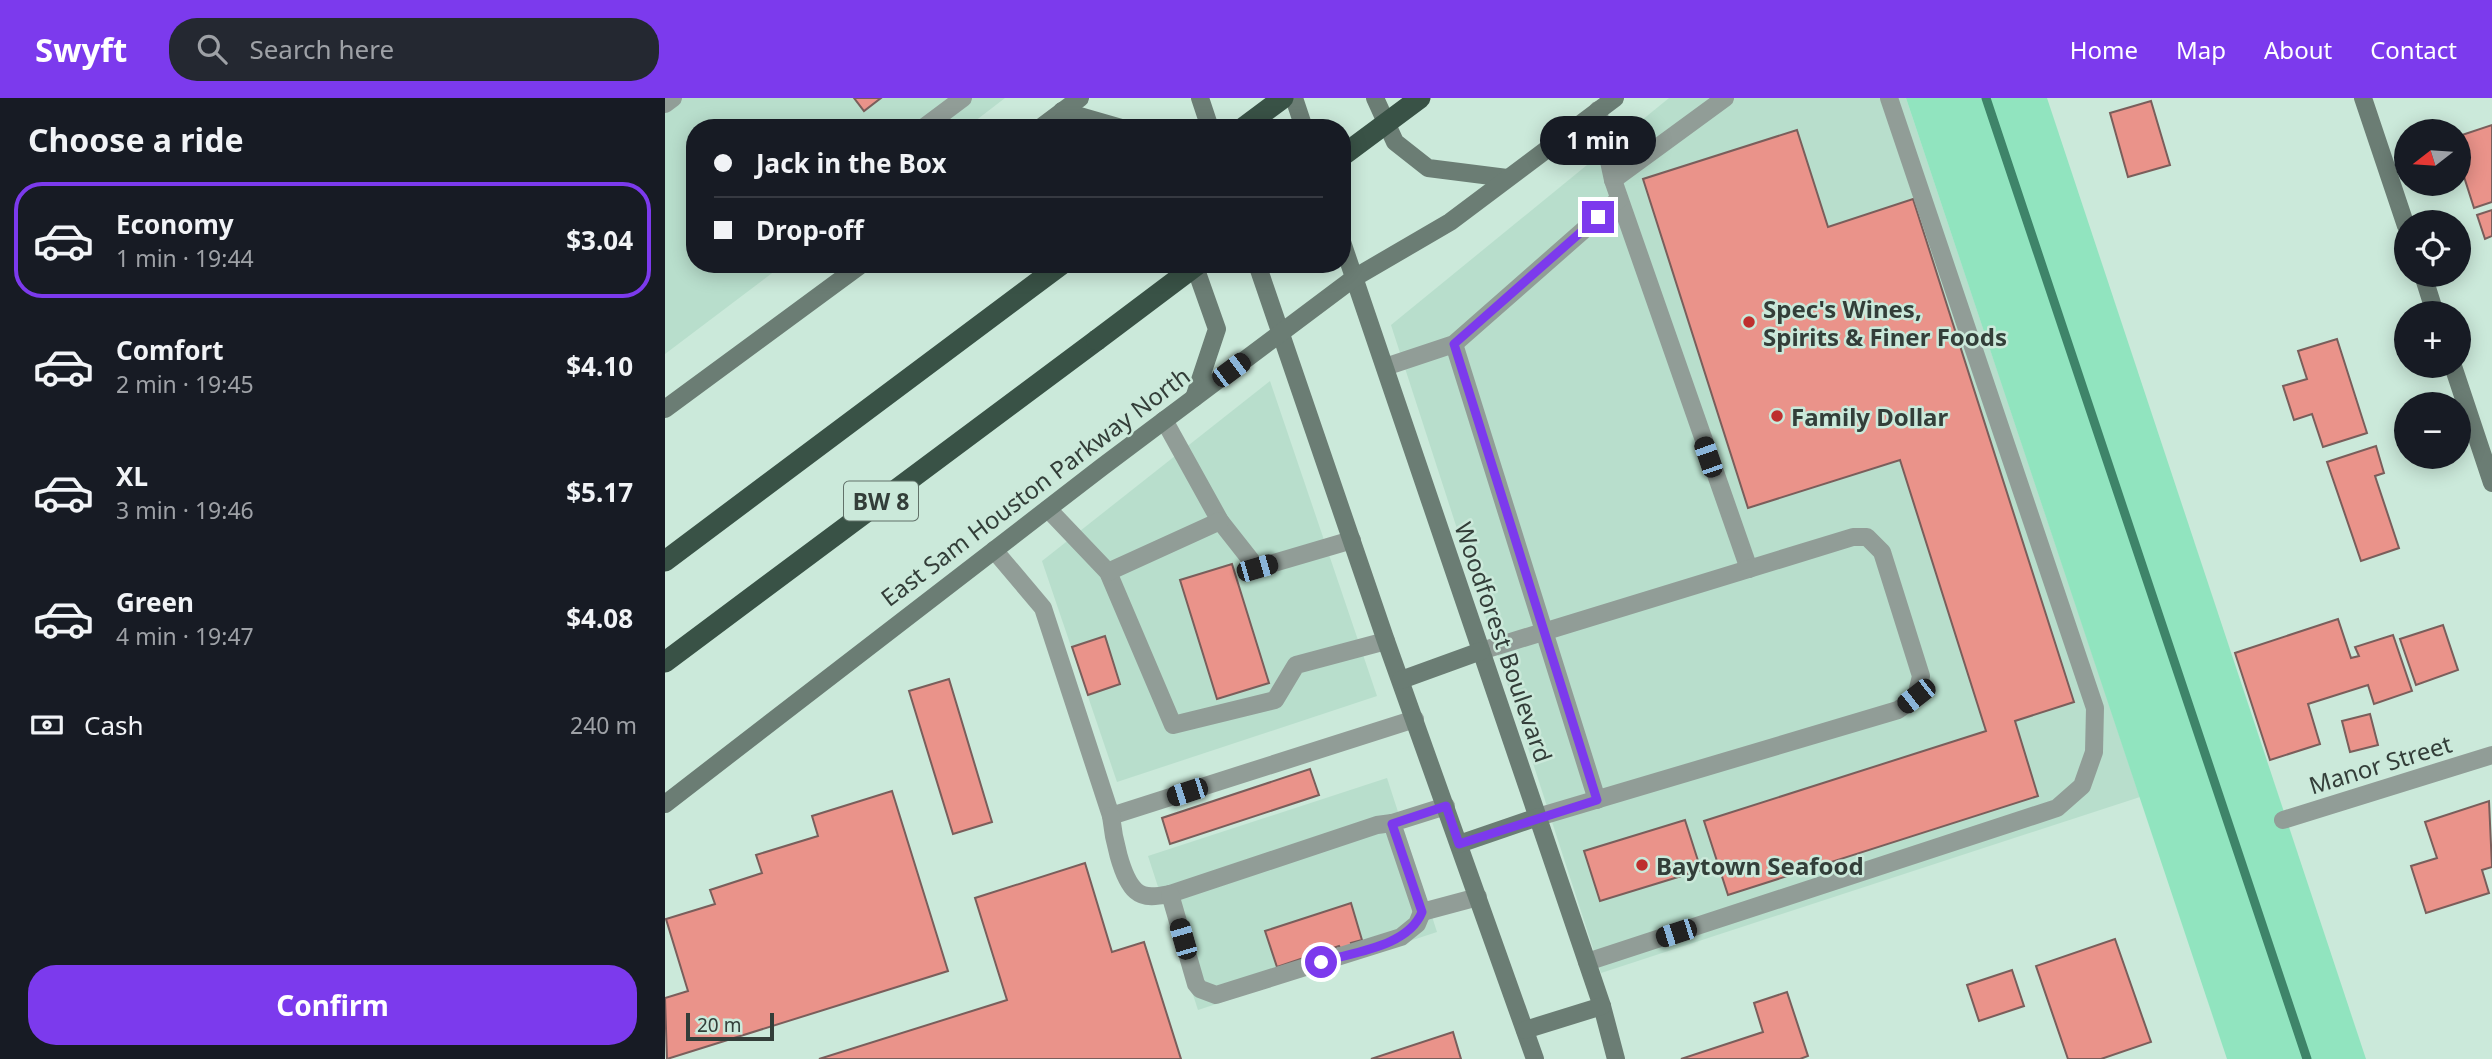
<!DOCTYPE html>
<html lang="en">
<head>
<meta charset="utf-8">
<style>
	:root { --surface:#171b24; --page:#242831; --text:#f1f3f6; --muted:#9ea1a6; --line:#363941; --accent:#7c3aed }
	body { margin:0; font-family:"Noto Sans",sans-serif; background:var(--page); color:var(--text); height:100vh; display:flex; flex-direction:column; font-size:26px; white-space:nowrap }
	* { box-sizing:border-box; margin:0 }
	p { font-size:23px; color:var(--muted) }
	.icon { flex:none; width:38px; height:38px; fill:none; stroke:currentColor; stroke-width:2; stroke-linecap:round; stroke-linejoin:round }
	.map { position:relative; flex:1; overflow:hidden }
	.panel { display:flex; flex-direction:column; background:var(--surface); width:665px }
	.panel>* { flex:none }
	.banner { position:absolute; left:21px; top:21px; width:665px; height:154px; border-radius:28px; box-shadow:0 4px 18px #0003; display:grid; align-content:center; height:154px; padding:0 28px; background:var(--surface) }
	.needle { width:46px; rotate:253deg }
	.fabs { position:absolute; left:1729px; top:21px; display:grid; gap:14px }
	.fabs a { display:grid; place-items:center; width:77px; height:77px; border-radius:50%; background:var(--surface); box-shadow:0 4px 18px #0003; font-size:35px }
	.scale { position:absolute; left:21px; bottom:18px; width:88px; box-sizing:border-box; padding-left:7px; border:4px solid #333e39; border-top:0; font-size:19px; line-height:24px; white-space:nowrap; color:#333e39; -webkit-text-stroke:5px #cbe9da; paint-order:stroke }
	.end { position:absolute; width:32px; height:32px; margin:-16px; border:9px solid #7c3aed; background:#fff; box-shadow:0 0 0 4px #fff }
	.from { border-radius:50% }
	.bubble { position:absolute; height:49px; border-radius:24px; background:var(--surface); box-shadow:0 4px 18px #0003; font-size:23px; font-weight:700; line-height:49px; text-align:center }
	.car { position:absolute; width:21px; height:42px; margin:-21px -10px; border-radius:9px; box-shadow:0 0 5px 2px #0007; background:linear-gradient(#222 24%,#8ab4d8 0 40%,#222 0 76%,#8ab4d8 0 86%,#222 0) }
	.banner b { display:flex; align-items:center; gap:24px; height:66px; font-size:26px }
	.banner b+b { border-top:2px solid var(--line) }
	.banner i { width:18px; height:18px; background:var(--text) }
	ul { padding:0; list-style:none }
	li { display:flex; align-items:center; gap:21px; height:116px; margin:0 14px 10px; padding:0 14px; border:4px solid transparent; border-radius:28px }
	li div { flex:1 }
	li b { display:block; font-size:26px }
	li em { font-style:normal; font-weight:700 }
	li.selected { border-color:var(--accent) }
	li>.icon { width:63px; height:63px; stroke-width:1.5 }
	h2 { padding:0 28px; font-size:32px; line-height:84px }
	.pay { display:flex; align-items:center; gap:18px; height:77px; padding:0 28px; font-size:26px }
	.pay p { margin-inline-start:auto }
	.primary-button { display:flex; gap:14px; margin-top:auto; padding:14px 28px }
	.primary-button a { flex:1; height:80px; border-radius:28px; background:var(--accent); color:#fff; font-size:28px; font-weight:700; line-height:80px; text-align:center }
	header { display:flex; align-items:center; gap:42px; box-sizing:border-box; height:98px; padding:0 35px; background:var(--accent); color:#fff }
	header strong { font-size:33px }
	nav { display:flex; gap:38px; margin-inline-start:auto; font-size:24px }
	.search { width:490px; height:63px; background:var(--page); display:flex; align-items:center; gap:18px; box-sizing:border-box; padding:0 24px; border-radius:28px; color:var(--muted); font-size:26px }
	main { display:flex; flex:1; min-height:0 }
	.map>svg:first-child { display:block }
	.built { fill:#b8decc }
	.green { fill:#91e4bf }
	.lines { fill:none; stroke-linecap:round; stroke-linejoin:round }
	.stream { stroke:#3e8469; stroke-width:9 }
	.building { fill:#ea938a; stroke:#7a5e5b; stroke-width:2 }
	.lane { stroke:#919d97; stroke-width:18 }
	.street { stroke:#919d97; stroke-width:18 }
	.secondary { stroke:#6b7d74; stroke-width:18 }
	.highway { stroke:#395246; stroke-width:21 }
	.highway-bridge { stroke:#395246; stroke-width:21 }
	.route { stroke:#7c3aed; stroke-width:9 }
	.poi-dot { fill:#be2f2e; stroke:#cbe9da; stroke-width:2.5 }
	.labels { text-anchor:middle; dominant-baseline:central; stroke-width:5; stroke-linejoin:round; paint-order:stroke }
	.shield { fill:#cbe9da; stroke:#617169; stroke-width:2 }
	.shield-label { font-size:23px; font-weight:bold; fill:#333e39 }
	.poi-label { font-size:24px; font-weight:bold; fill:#333e39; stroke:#cbe9da; text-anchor:start }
	.street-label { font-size:24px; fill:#333e39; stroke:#cbe9da }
</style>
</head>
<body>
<header>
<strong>Swyft</strong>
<div class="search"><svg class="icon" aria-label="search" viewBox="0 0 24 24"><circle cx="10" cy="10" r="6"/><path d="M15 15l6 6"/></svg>Search here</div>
<nav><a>Home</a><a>Map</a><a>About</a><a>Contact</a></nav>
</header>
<main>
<section class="panel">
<h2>Choose a ride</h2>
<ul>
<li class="selected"><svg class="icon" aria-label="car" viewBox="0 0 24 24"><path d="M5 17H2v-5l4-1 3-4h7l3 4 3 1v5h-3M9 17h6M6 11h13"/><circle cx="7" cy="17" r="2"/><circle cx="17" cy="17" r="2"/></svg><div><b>Economy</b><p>1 min · 19:44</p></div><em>$3.04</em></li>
<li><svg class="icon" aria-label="car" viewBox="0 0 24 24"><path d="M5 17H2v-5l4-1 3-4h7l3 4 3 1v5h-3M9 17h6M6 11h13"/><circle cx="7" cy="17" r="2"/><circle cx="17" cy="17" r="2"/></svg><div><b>Comfort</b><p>2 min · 19:45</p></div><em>$4.10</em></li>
<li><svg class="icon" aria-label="car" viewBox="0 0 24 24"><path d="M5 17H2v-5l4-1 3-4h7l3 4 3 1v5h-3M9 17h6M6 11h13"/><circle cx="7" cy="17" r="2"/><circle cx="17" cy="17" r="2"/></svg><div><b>XL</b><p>3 min · 19:46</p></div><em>$5.17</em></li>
<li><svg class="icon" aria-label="car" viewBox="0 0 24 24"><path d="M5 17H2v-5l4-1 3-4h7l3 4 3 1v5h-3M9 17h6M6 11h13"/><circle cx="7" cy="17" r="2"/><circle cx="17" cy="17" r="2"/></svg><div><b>Green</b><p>4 min · 19:47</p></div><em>$4.08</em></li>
</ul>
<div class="pay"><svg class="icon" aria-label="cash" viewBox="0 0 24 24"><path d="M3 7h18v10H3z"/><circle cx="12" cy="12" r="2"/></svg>Cash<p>240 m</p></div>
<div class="primary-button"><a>Confirm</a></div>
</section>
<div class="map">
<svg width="1827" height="961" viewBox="0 0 1827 961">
	<rect width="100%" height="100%" fill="#cbe9da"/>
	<g class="built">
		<polygon points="0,0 340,0 301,30 30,30 30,166 119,166 0,256"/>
		<polygon points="1004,0 1241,0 1475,699 936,875 726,227"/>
		<polygon points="605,283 712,598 452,684 377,463"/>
		<polygon points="722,680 772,834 533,912 483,758"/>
	</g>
	<polygon class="green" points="1241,0 1382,0 1701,961 1562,961"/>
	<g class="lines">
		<polyline class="stream" points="1321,0 1642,961"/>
	</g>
	<g class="building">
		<polygon points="189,0 216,0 199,13"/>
		<polygon points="1486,3 1505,67 1463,79 1445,15"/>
		<polygon points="1827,27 1827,104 1809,110 1794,63 1794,38"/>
		<polygon points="1132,32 1163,129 1248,101 1409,604 1350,623 1373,698 1063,797 1039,723 1321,633 1235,362 1083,410 978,81"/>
		<polygon points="1827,112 1827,138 1820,141 1812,117"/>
		<polygon points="1672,241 1702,335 1658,349 1647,316 1629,322 1618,288 1642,281 1633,253"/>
		<polygon points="1711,348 1719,375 1710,378 1734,450 1696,463 1662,364"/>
		<polygon points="567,466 604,585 552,601 515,482"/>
		<polygon points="1673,521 1686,560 1694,558 1690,549 1728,537 1747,593 1709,606 1703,587 1643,606 1655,646 1605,662 1570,555"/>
		<polygon points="1778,527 1793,572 1751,587 1735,541"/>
		<polygon points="440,538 455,586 423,597 407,549"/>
		<polygon points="284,581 327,724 288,736 244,593"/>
		<polygon points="1705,616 1713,647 1685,654 1677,623"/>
		<polygon points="645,671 654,697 505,746 497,720"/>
		<polygon points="227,693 283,873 2,961 0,900 23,893 1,821 50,806 45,792 97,775 91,757 153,738 147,718"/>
		<polygon points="1824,703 1827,769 1817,772 1824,795 1761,815 1746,768 1772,760 1760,724"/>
		<polygon points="1020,722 1036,772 935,803 919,753"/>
		<polygon points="420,765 447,854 479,844 516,961 154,961 342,902 310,800"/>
		<polygon points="686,805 697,842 686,845 688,850 677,854 674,848 612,869 600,833"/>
		<polygon points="1450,841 1486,944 1436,961 1403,961 1371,868"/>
		<polygon points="1347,872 1359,908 1314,923 1302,887"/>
		<polygon points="1122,894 1143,958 1135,961 1016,961 1098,934 1089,905"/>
		<polygon points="788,934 796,961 706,961"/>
	</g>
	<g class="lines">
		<g class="lane">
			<polyline points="0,6 8,0"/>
			<polyline points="933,12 948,82 1084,471"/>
			<polyline points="258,30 298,0"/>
			<polyline points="948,82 1060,0"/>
			<polyline points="789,246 932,702"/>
			<polyline points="720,269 789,246 954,101"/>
			<polyline points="499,322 555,423 592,470 687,442"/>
			<polyline points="383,411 443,474 508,627 610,602 631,567 721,543"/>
			<polyline points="329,452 378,510 446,718 750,621"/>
			<polyline points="443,474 555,423"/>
			<polyline points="816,553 1188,439 1202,439 1217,454 1256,578 1251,599 1233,612 873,719"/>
			<polyline points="781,708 727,725 757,814 813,799"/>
			<path d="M446 718C448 737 456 780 471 793 480 801 494 798 505 796L712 727 727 725"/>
			<polyline points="505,796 531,886 535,891 551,897 736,839 752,826 757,814"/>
			<polyline points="922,864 1392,710 1417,688 1429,654 1430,610 1224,0"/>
		</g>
		<polyline class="street" points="1618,722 1827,657"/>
		<g class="secondary">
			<polyline points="535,0 545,30"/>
			<polyline points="629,0 639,30"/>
			<polyline points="710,0 730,44 763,70 842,80"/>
			<polyline points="1698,0 1741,128"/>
			<polyline points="397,13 456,30"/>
			<polyline points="375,30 415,0"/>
			<polyline points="677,144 937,908 951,961"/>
			<polyline points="592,166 721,543 870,961"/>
			<polyline points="1758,177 1770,215"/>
			<polyline points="1788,268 1827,385"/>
			<polyline points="529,300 552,231 529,166"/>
			<polyline points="0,311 197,166"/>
			<polyline points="736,582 816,553"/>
			<polyline points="0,706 437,369 689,180 785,124 950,0"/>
			<polyline points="794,746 873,719"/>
			<polyline points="860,932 937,908"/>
		</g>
		<g class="highway">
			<polyline points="578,30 618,0"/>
			<polyline points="0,463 397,166"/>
			<polyline points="0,564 432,242"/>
		</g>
		<g class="highway-bridge">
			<polyline points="677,58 755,0"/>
			<polyline points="432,242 533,166"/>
		</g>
	</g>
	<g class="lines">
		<path class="route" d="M656 864C688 854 743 849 757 814L727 726 781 708 794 746 932 702 789 246 933 119"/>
	</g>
	<g class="poi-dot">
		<circle cx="1084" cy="224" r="7"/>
		<circle cx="1112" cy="318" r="7"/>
		<circle cx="977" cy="767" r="7"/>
	</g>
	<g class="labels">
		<rect class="shield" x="179" y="383.5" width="74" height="39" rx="5"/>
		<g class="shield-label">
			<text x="216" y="403">BW 8</text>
		</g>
		<g class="poi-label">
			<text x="1098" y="210">Spec's Wines,<tspan x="1098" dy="28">Spirits &amp; Finer Foods</tspan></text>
			<text x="1126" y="318">Family Dollar</text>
			<text x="991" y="767">Baytown Seafood</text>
		</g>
		<g class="street-label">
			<text transform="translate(370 388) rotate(-37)">East Sam Houston Parkway North</text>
			<text transform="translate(839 544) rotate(71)">Woodforest Boulevard</text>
			<text transform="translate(1715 666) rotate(-17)">Manor Street</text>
		</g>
	</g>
</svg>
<div class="fabs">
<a><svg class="needle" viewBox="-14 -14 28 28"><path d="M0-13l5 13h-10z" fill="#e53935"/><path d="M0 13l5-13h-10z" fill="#9ea1a6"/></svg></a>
<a><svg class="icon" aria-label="locate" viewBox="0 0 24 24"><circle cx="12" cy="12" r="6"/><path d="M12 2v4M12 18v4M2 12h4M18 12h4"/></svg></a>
<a>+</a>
<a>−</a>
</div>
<div class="scale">20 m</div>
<i class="end from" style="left:656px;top:864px"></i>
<i class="end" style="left:933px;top:119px"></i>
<div class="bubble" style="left:875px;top:18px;width:116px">1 min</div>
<i class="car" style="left:566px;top:272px;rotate:53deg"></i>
<i class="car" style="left:1043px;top:359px;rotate:341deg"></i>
<i class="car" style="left:592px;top:470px;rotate:74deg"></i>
<i class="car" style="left:1251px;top:598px;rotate:232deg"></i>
<i class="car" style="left:522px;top:694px;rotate:252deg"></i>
<i class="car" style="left:1011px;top:835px;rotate:252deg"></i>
<i class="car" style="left:518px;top:841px;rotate:344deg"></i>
<div class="banner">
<b><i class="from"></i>Jack in the Box</b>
<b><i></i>Drop-off</b>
</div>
</div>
</main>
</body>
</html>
